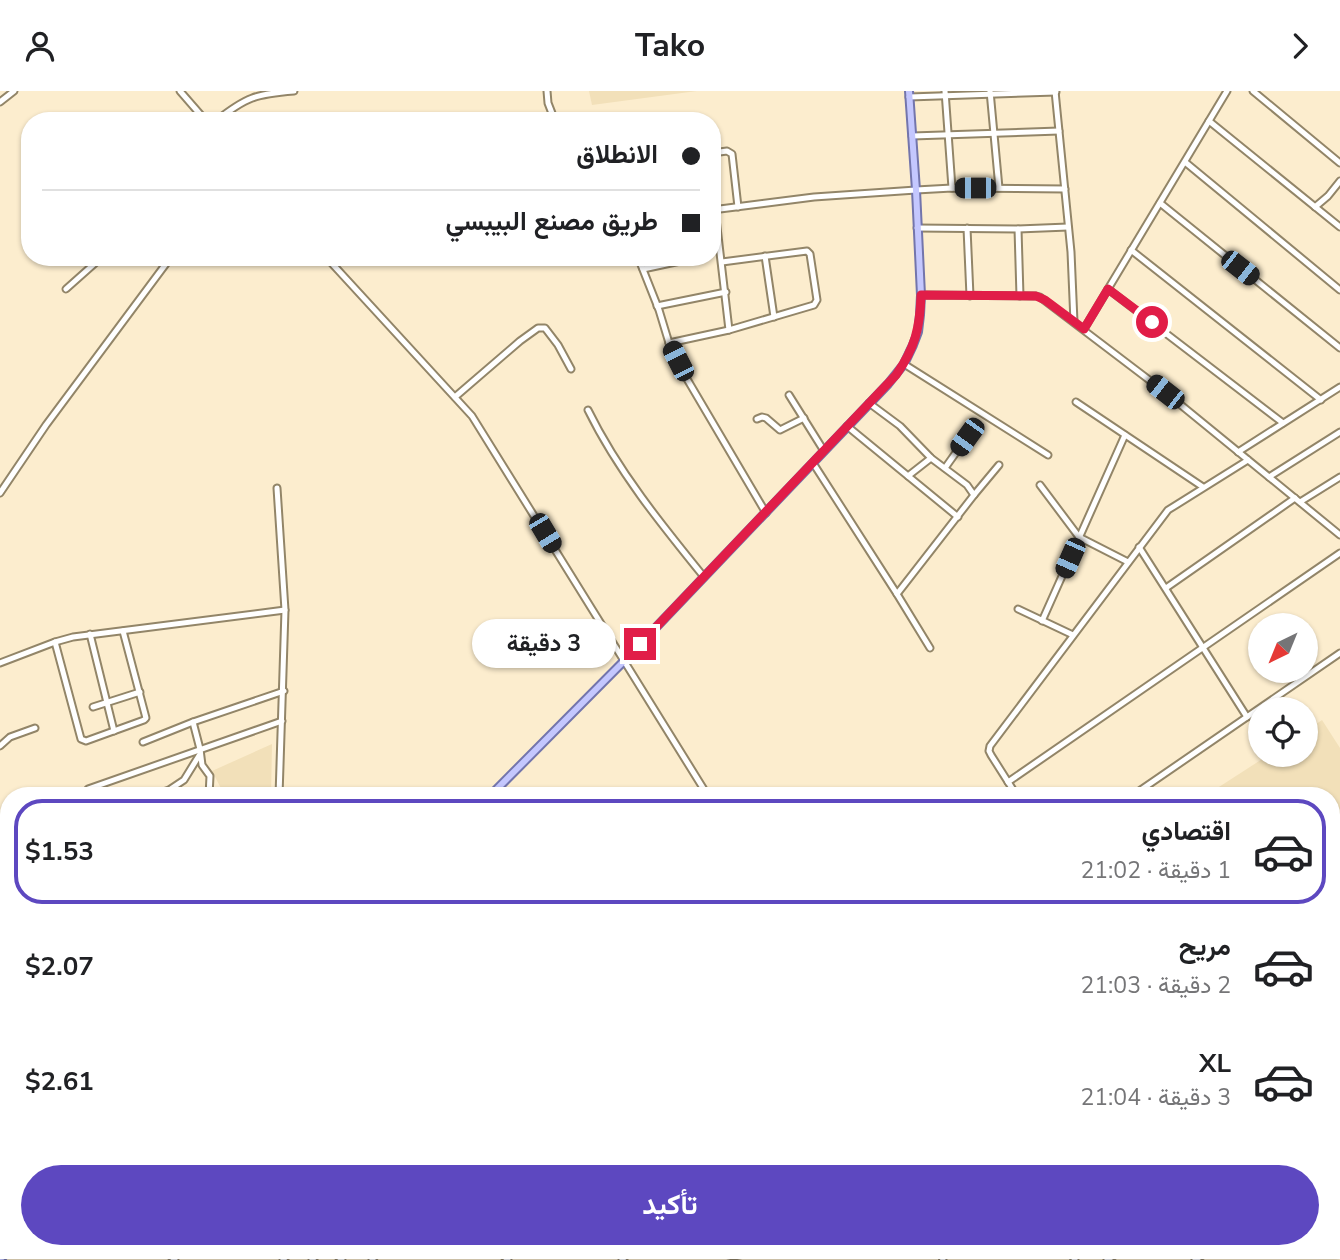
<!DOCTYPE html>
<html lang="ar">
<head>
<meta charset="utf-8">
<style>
	:root { --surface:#fff; --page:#f2f2f2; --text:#202124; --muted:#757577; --line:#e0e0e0; --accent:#5d48c0 }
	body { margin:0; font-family:"Nunito Sans",Vazirmatn,sans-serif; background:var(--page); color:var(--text); direction:rtl; height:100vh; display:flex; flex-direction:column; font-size:26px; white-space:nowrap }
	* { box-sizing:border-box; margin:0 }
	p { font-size:23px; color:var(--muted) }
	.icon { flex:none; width:38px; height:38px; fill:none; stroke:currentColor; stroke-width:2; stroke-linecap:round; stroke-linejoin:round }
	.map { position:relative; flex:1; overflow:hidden; direction:ltr }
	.drawer { position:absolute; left:0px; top:696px; width:1340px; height:472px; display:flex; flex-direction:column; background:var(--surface); border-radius:28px 28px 0 0; box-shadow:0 2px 5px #0004; direction:rtl }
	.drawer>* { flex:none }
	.guide { position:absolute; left:21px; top:21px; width:700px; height:154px; border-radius:28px; box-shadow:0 2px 5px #0004; direction:rtl; display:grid; align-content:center; height:154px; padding:0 21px; background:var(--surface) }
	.needle { width:46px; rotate:223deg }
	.fabs { position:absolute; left:1248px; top:522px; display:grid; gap:14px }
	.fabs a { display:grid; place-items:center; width:70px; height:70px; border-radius:50%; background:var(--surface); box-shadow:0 2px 5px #0004; font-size:35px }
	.end { position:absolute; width:32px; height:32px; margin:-16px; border:9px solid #e11d48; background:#fff; box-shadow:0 0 0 4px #fff }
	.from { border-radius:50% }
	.bubble { position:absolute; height:49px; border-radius:24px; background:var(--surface); box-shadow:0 2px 5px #0004; font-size:23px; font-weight:700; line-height:49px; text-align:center; direction:rtl }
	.car { position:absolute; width:21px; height:42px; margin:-21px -10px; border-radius:9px; box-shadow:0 0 5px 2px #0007; background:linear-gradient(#222 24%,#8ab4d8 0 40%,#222 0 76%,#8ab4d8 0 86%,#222 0) }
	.guide b { display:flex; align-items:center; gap:24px; height:66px; font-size:26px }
	.guide b+b { border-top:2px solid var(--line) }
	.guide i { width:18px; height:18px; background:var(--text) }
	ul { padding:12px 0 0; list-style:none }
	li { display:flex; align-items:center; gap:21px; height:105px; margin:0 14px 10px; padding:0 7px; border:4px solid transparent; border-radius:28px }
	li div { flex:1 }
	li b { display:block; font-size:26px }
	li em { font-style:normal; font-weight:700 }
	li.on { border-color:var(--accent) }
	li>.icon { width:63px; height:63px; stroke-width:1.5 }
	.primary-button { display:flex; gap:14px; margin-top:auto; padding:14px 21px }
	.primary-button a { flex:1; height:80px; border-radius:42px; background:var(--accent); color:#fff; font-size:28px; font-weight:700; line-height:80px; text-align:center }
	header { display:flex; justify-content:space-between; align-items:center; height:91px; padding:0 21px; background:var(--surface); font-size:32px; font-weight:700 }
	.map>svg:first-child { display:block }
	.built { fill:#f2e0b9 }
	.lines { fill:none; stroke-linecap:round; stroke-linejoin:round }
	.minor-casing { stroke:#928568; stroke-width:9 }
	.major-casing { stroke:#7375ac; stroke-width:10 }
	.minor { stroke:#fff; stroke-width:5 }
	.major { stroke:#c4c7fe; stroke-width:6 }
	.route { stroke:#e11d48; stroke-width:9 }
</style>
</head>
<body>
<header><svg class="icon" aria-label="forward" viewBox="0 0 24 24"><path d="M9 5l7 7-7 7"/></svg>Tako<svg class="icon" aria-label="person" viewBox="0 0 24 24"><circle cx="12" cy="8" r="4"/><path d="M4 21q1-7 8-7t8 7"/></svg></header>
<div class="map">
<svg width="1340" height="1169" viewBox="0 0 1340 1169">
	<rect width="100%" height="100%" fill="#fcedce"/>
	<g class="built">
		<polygon points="589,0 697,0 592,14"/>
		<polygon points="1322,629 1340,657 1340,938 1332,925 1332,705 1205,705 1270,663 1306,663 1306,640"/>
		<polygon points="272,653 271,705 225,705 212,680"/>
	</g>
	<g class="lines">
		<g class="minor-casing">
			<g id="minor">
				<polyline points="180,0 206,30"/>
				<polyline points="547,0 548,12 555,30"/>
				<polyline points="945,0 952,97"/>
				<polyline points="990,0 999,97"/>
				<polyline points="1055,0 1071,161 1074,231"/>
				<polyline points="1253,0 1340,72"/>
				<polyline points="909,6 1056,1"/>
				<polyline points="0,11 14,0"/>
				<path d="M216 30C246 6 256 3 294 0"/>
				<polyline points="1209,30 1340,136"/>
				<polyline points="912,45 1059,40"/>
				<polyline points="712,62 727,60 732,63 738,116"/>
				<polyline points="1185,71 1340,199"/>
				<polyline points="1160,112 1340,257"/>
				<polyline points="1315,116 1328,105 1340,90"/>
				<polyline points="712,119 814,106 916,99 952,97 1065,98"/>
				<polyline points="715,119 729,239"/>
				<polyline points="917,137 1018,138 1068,136"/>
				<polyline points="967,137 970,205"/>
				<polyline points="1018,138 1020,205"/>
				<polyline points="1131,159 1321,309"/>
				<polyline points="765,165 774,226"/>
				<polyline points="326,166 472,325 708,705"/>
				<polyline points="638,166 659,219 669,252 687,288 766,422"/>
				<polyline points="643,178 699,166"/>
				<polyline points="66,198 102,166"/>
				<polyline points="1108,198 1283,332"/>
				<polyline points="921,204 1036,205 1040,206 1165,301 1340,444"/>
				<polyline points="657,215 726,201"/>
				<polyline points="1084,238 1227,0"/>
				<polyline points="669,252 729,239 814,214 817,209 810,163 807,160 722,171"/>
				<polyline points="904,273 1048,364"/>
				<polyline points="789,304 824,360"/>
				<polyline points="455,306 520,250 538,237 545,237 558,254 571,278"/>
				<polyline points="1076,311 1203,396"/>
				<polyline points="869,312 900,335 931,367 967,394 974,404"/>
				<path d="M588 319C618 380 661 433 704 486"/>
				<polyline points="757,328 762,326 766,327 780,339 804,327"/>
				<polyline points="847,335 958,426"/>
				<polyline points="1238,361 1340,296"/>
				<polyline points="813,372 897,503 930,557"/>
				<polyline points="945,377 967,346"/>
				<polyline points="908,385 931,367"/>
				<polyline points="1269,386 1340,341"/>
				<polyline points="1040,394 1079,446 1128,471"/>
				<polyline points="277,397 285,519 279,705"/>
				<polyline points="0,402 46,334 171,166"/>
				<polyline points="1300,411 1340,386"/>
				<polyline points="1139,456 1247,626"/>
				<polyline points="1166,497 1295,407"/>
				<polyline points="897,503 974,404 999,374"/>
				<polyline points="1018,518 1073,544"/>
				<polyline points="1042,530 1125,344"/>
				<polyline points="90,543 114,640"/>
				<polyline points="55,551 81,648 86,650 144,629 146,627 123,540"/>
				<polyline points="0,572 55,551 73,546 285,519"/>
				<polyline points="93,616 140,601"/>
				<polyline points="193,631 200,658 202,674 210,685 209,705"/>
				<polyline points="143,651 193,631 284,600"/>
				<polyline points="0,655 10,646 35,637"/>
				<polyline points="1008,691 1340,462"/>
				<polyline points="88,698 282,630"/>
				<polyline points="152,705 169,699 184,689 200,663"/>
				<polyline points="1017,705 991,664 989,660 990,655 1168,419 1248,369"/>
				<polyline points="1132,705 1340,562"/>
				<polyline points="0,735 9,747"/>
				<polyline points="0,796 9,794"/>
				<polyline points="0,904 9,898"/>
				<polyline points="0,970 9,964"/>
				<polyline points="0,1037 9,1029"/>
				<polyline points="0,1043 9,1055"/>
				<polyline points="1332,1084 1340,1079"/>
				<polyline points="0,1089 9,1081"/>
				<polyline points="1332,1120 1340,1138"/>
				<polyline points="0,1155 7,1162"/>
				<polyline points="165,1160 175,1169"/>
				<polyline points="332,1160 342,1169"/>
				<polyline points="498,1160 508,1169"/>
				<path d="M721 1160C732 1169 742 1163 755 1160"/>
				<polyline points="940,1160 943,1169"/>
				<polyline points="1069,1160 1075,1169"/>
				<polyline points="283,1169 291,1160"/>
				<polyline points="312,1169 320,1160"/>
				<polyline points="372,1169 379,1160"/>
				<polyline points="622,1169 630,1160"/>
				<polyline points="1107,1169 1118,1162"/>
				<polyline points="1195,1169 1209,1160"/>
			</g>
		</g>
		<g class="major-casing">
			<g id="major">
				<polyline points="490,705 624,570 888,293 904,273 913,254 918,241 920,224 921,204 916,99 909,0"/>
				<polyline points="0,1168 9,1160"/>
			</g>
		</g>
		<use href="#minor" class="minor"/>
		<use href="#major" class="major"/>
	</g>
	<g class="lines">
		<path class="route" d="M640 553 896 284C915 257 920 237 921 204L1036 205 1045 209 1084 238 1108 198 1152 231"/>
	</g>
</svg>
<div class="fabs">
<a><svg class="needle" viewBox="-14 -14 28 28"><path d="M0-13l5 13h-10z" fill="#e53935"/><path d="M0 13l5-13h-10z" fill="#757577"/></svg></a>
<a><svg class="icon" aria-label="locate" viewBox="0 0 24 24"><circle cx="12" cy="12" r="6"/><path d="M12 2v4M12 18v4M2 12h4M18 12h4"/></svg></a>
</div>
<i class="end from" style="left:1152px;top:231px"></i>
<i class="end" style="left:640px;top:553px"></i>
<div class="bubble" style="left:472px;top:528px;width:144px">3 دقيقة</div>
<i class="car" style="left:975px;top:97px;rotate:270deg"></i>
<i class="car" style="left:1240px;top:177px;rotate:128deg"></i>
<i class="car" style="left:678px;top:270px;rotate:333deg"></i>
<i class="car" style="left:1165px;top:301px;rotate:308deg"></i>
<i class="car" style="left:967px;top:346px;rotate:216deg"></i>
<i class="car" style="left:545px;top:442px;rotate:149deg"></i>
<i class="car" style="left:1070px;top:467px;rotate:204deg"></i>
<div class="guide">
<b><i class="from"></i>الانطلاق</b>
<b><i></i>طريق مصنع البيبسي</b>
</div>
<section class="drawer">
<ul>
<li class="on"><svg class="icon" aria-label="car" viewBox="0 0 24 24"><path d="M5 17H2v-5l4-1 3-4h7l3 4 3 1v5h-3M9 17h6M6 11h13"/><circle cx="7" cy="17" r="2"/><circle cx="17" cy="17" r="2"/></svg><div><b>اقتصادي</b><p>1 دقيقة · 21:02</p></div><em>$1.53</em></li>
<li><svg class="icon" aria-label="car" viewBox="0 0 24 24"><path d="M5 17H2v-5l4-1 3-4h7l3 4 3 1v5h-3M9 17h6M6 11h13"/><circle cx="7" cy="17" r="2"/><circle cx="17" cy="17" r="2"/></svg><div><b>مريح</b><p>2 دقيقة · 21:03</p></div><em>$2.07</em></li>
<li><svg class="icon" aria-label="car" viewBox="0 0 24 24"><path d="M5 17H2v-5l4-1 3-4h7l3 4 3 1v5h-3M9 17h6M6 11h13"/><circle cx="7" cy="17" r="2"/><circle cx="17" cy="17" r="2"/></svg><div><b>XL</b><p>3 دقيقة · 21:04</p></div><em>$2.61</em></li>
</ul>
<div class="primary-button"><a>تأكيد</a></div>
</section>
</div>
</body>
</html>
